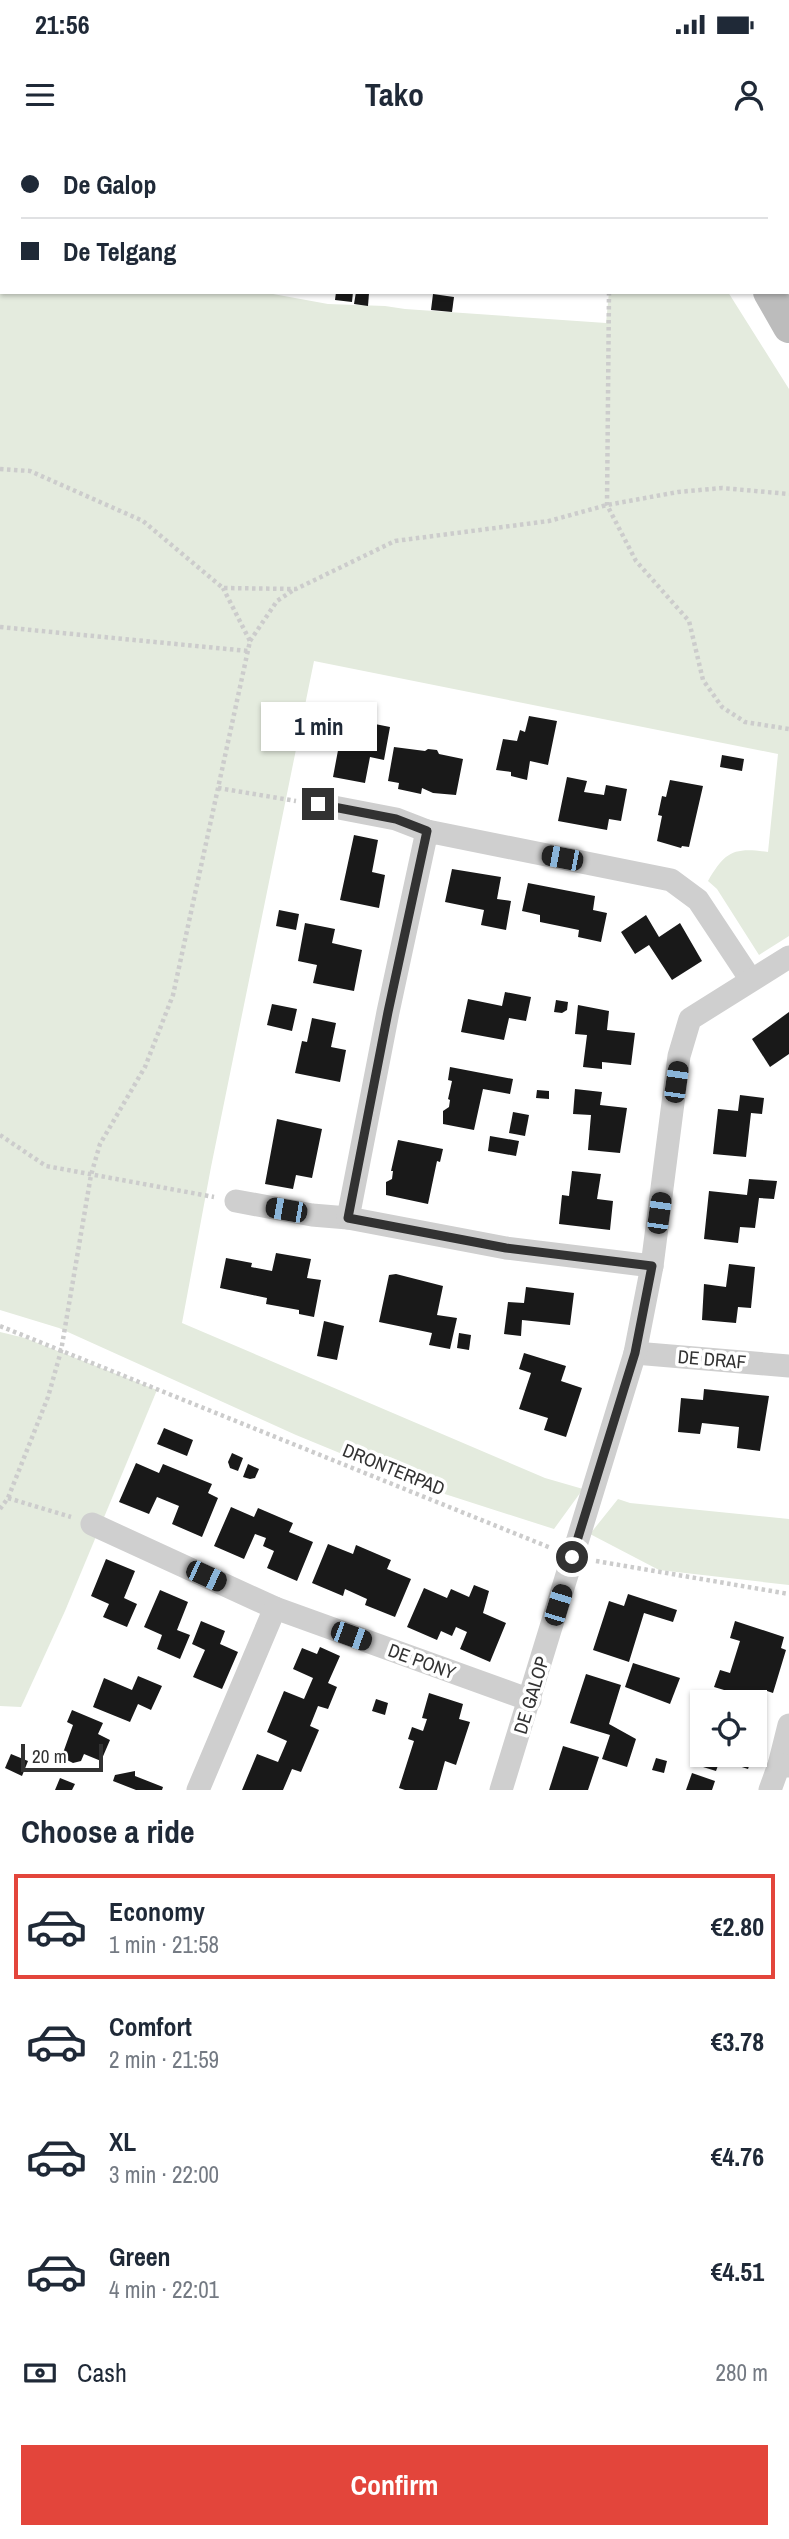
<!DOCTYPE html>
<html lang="en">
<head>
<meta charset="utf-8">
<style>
	:root { --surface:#fff; --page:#f2f2f3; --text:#1f2937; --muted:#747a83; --line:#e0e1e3; --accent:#e3453b }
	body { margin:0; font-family:"Archivo Narrow",sans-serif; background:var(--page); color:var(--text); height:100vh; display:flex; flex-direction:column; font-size:26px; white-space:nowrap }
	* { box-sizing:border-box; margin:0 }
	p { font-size:23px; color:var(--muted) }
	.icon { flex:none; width:38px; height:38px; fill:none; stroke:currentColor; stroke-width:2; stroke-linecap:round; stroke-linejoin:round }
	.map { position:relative; height:1650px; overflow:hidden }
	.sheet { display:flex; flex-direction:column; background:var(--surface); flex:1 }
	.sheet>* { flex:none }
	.banner { position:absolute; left:0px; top:0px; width:789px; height:154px; box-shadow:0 2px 5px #0004; display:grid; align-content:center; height:154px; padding:0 21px; background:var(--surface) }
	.buttons { position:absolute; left:690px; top:1550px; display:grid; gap:14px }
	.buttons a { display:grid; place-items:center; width:77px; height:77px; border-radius:0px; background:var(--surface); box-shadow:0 2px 5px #0004; font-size:35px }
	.scale { position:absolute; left:21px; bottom:18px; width:82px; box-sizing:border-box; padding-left:7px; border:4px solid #323232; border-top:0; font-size:19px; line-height:24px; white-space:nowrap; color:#323232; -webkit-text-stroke:5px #fff; paint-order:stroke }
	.end { position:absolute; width:32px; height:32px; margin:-16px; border:9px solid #323232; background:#fff; box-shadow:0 0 0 4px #fff }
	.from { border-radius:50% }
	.bubble { position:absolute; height:49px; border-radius:0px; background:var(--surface); box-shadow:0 2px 5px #0004; font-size:23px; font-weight:800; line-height:49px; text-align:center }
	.car { position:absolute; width:21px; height:42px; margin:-21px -10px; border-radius:9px; box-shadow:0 0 5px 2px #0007; background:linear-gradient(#222 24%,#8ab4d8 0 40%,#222 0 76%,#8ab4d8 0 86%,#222 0) }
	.banner b { display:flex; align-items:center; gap:24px; height:66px; font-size:26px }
	.banner b+b { border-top:2px solid var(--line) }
	.banner i { width:18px; height:18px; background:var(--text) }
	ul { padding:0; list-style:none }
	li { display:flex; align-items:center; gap:21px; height:105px; margin:0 14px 10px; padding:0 7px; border:4px solid transparent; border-radius:0px }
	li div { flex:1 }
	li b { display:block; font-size:26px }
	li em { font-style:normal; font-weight:800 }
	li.current { border-color:var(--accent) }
	li>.icon { width:63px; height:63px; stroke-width:1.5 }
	h2 { padding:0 21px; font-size:32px; line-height:84px }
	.pay { display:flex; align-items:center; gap:18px; height:77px; padding:0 21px; font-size:26px }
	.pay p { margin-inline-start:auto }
	.cta { display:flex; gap:14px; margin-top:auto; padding:14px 21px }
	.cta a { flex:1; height:80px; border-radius:0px; background:var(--accent); color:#fff; font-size:28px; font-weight:800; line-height:80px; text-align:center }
	.status { display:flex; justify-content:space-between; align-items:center; height:49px; padding:0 35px; background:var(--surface); direction:ltr }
	.status svg { height:19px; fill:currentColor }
	header { display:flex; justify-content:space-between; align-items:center; height:91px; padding:0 21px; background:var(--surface); font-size:32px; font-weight:800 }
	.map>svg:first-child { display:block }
	.green { fill:#e4ebde }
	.building { fill:#191919 }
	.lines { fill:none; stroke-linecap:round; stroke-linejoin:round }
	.path { stroke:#ccc; stroke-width:4.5; stroke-dasharray:3.5 3.5; stroke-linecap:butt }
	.street { stroke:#cfcfcf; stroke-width:23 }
	.secondary { stroke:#bcbcbc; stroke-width:32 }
	.route { stroke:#323232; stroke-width:9 }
	.labels { text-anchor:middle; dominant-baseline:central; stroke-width:7; stroke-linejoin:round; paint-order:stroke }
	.street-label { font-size:19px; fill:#323232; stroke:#fff }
</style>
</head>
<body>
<div class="status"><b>21:56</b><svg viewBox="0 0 49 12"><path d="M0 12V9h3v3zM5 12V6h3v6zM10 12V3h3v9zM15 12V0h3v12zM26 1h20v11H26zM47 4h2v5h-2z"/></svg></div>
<header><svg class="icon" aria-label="menu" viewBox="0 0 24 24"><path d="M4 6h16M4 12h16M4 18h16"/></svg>Tako<svg class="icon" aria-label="person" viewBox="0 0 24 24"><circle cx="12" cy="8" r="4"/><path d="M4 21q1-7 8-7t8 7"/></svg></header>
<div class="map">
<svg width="789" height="1650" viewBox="0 0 789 1650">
	<rect width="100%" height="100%" fill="#fff"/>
	<g class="green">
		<path d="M0 113 2 152H262L328 164 385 166 405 169 606 183 609 152H728L789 249V796L759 815 717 749 708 741C725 712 733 707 768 712L778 614 314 521 211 1027 182 1183 545 1338 583 1349 554 1389 420 1346 296 1295 59 1188 0 1170Z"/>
		<polygon points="0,1192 25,1198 157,1250 65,1471 21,1567 0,1566"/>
		<polygon points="618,1359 630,1363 789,1379 789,1445 659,1430 590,1394"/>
	</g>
	<g class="building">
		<polygon points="336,152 353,152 352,162 335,160"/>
		<polygon points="356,152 369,153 368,166 354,164"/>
		<polygon points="433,154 454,157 452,172 431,170"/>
		<polygon points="529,576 557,581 548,625 530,621 527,640 511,636 511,632 496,630 503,599 517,601 520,590 525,592"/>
		<polygon points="345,578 390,587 384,620 370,617 365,643 333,637 339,605 337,605 337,601 340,601"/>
		<polygon points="394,607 425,611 428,609 437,610 439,614 463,619 456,655 433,653 422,648 421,654 398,649 399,643 388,641"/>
		<polygon points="722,615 744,619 742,631 720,627"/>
		<polygon points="567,637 587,641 584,652 604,655 606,645 627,649 621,681 609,679 607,690 558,681"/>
		<polygon points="670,640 703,646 689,707 682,706 681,708 657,701 662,676 658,675 662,656 666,657"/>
		<polygon points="354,695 378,700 372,732 385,735 379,768 340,760"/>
		<polygon points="452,729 501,737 497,759 511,761 506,790 481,785 484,770 445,762"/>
		<polygon points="528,743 595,756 593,770 607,773 601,802 578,797 579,790 540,782 540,775 522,771"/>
		<polygon points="279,770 299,774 296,790 276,786"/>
		<polygon points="646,775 659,797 680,783 702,821 672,840 649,805 635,814 621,792"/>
		<polygon points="305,783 335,789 332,803 362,810 354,851 313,843 317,825 298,821"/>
		<polygon points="505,852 531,857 526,881 509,878 504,900 461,892 468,859 502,866"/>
		<polygon points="556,860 568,862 567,870 562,873 554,872"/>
		<polygon points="272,864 297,869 292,891 267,885"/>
		<polygon points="578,865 609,871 607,890 635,893 631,925 602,922 602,929 583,927 587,895 575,894"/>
		<polygon points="789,872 789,914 770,927 752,899"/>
		<polygon points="312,878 336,883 331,907 346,910 340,942 295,933 302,901 307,902"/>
		<polygon points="450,927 513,939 510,954 483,949 474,990 443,984 443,971 449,967 450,960 448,959 452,941 448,940"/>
		<polygon points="575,949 602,952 600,965 627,968 620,1013 588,1010 591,975 573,974"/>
		<polygon points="537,950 549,951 549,959 536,958"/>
		<polygon points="740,955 764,958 762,974 751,973 746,1017 713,1014 718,969 738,971"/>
		<polygon points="513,972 529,975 525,996 509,993"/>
		<polygon points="277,979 322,989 312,1038 296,1035 293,1049 265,1044"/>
		<polygon points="490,996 519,1001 516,1016 488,1011"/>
		<polygon points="398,1000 443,1009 440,1022 437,1021 428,1064 386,1055 386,1042 392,1039 393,1031 391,1031"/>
		<polygon points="572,1031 601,1034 597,1059 613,1061 610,1090 559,1084 562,1055 569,1056"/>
		<polygon points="749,1039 777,1041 774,1059 759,1058 755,1088 740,1087 738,1103 704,1099 709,1051 747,1055"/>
		<polygon points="276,1113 311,1119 307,1138 321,1140 314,1177 299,1174 299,1170 266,1164 267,1158 220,1148 226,1118 252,1123 251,1127 272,1131"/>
		<polygon points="729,1124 755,1127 751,1168 738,1167 736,1183 702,1180 704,1144 726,1147"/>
		<polygon points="396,1134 443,1146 437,1175 457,1178 450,1209 429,1205 432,1193 379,1182 389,1135"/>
		<polygon points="526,1147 574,1153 570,1185 522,1180 521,1196 504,1194 508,1162 524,1163"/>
		<polygon points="324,1181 344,1186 337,1220 317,1216"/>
		<polygon points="459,1193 471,1195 469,1210 457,1208"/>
		<polygon points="524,1213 566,1226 561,1241 582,1248 566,1297 544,1290 548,1278 519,1269 531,1233 519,1229"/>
		<polygon points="704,1249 769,1256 760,1311 737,1308 739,1287 702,1283 700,1294 678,1292 681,1258 703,1260"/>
		<polygon points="164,1288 193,1300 187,1316 157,1304"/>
		<polygon points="232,1313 243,1318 238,1331 230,1328 228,1322"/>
		<polygon points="136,1323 159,1333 163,1324 212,1344 208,1353 218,1358 202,1397 172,1384 179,1366 157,1357 149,1374 119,1362"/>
		<polygon points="248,1324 259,1329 255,1338 250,1339 243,1337"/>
		<polygon points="231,1367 254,1377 258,1368 293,1383 289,1392 313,1402 297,1441 267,1428 274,1411 263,1406 266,1398 255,1394 244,1419 214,1406"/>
		<polygon points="328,1404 353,1414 356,1405 391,1420 387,1429 411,1439 395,1477 365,1465 367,1459 345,1449 343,1456 312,1443"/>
		<polygon points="106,1419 135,1431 124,1458 137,1464 127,1487 103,1477 109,1464 91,1456"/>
		<polygon points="474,1445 489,1451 483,1473 506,1483 490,1522 460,1509 467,1492 456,1487 452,1496 441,1491 437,1500 407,1487 424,1448 447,1458 451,1449 469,1457"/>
		<polygon points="160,1450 188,1462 177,1490 190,1495 180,1519 157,1509 162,1495 144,1487"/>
		<polygon points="628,1454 677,1470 673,1482 644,1473 629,1522 593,1510 609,1461 624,1466"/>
		<polygon points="201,1481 225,1491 220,1504 238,1512 222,1549 193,1537 205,1510 192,1504"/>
		<polygon points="735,1481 784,1497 781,1508 786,1510 773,1553 767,1551 764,1562 714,1547 720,1530 730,1533 740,1501 730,1498"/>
		<polygon points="320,1507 340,1516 328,1543 337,1547 328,1569 318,1566 310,1586 319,1590 301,1632 292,1629 283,1650 242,1650 257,1614 278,1622 287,1601 267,1592 284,1551 304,1559 313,1538 293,1529 302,1508 317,1514"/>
		<polygon points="633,1523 680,1538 670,1564 625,1547"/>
		<polygon points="586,1534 621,1545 609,1584 636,1599 627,1627 602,1619 610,1595 570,1583"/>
		<polygon points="138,1536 162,1546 151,1570 138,1564 130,1582 93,1567 104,1538 132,1550"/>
		<polygon points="429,1553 463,1564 459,1579 470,1582 456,1625 445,1621 437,1650 405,1650 399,1648 414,1601 408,1599 412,1587 423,1591 427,1579 422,1578"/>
		<polygon points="711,1557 727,1562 727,1563 709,1563"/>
		<polygon points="376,1559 388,1563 385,1575 372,1571"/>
		<polygon points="72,1570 103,1583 98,1594 110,1600 101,1621 84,1614 81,1621 73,1623 67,1620 63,1613 73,1585 67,1582"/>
		<polygon points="754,1583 762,1586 755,1608 754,1608"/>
		<polygon points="563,1606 599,1617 588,1650 549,1650"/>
		<polygon points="695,1606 702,1608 702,1615 753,1615 748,1629 720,1620 716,1631 690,1623"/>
		<polygon points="11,1614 28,1621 22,1636 5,1628"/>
		<polygon points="656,1618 667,1621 664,1633 652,1630"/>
		<polygon points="135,1631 135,1636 163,1647 162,1650 136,1650 113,1641 115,1635"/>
		<polygon points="692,1633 715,1641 712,1650 686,1650"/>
		<polygon points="60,1638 75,1644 72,1650 55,1650"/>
	</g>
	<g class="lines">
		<g class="path">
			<polyline points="625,2 626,0"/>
			<polyline points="609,152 607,365 636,421 689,481 703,540 722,567 745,582 789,589"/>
			<polyline points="0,329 30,331 143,381 223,448 296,449 395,401 549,381 607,365 678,352 722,348 789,354"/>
			<polyline points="0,487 248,511"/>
			<polyline points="250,501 277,461 295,449"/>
			<polyline points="218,648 296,661"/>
			<polyline points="0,995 46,1026 214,1057"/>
			<polyline points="0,1186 551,1408"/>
			<polyline points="8,1358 71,1377"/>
			<polyline points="0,1369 8,1358 48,1257 61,1211 91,1035 100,1004 145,927 173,855 250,501 223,448"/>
			<polyline points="596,1421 789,1454"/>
		</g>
		<g class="street">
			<polyline points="396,2 396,0"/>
			<polyline points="477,2 478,0"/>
			<polyline points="318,664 396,679 427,691"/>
			<polyline points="236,1061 312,1075 348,1078"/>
			<polyline points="652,1126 506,1108 348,1078 388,872 427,691 671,740 698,760 751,840"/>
			<polyline points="635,1213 789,1226"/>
			<polyline points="92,1384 275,1468"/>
			<polyline points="779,1625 789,1585"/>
			<polyline points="198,1650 275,1468 530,1560"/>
			<polyline points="501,1650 635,1213 652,1126 679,916 690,879 789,817"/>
			<polyline points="770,1650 779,1625 789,1626"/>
		</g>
		<g class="secondary">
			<polyline points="715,0 715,2"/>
			<polyline points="769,152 789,187"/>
		</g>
	</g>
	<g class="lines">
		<polyline class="route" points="318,664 396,679 427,691 388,872 348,1078 506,1108 652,1126 635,1213 572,1417"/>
	</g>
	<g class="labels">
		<g class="street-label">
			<text transform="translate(712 1219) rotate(5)">DE DRAF</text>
			<text transform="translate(394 1329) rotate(22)">DRONTERPAD</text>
			<text transform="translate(422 1521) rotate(20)">DE PONY</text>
			<text transform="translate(531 1555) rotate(-73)">DE GALOP</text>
		</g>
	</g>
</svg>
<div class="buttons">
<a><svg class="icon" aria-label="locate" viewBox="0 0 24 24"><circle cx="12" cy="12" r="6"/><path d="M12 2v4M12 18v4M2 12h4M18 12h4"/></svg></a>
</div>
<div class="scale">20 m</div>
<i class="end from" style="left:572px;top:1417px"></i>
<i class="end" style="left:318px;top:664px"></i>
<div class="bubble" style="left:261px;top:562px;width:116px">1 min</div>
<i class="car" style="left:562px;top:718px;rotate:281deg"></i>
<i class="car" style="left:676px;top:942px;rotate:8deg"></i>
<i class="car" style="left:286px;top:1070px;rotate:280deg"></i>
<i class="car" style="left:659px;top:1073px;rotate:8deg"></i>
<i class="car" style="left:206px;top:1436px;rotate:115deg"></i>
<i class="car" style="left:558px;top:1465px;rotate:17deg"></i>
<i class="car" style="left:351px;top:1496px;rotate:110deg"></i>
<div class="banner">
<b><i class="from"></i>De Galop</b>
<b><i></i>De Telgang</b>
</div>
</div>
<section class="sheet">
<h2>Choose a ride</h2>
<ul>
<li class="current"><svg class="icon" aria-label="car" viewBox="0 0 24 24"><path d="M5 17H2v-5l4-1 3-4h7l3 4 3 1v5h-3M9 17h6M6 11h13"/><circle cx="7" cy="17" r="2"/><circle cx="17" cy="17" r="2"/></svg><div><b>Economy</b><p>1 min · 21:58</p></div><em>€2.80</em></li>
<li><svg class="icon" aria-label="car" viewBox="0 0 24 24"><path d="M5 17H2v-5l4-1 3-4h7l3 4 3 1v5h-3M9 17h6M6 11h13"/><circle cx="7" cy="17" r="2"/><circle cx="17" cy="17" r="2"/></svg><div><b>Comfort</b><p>2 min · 21:59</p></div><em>€3.78</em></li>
<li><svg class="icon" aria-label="car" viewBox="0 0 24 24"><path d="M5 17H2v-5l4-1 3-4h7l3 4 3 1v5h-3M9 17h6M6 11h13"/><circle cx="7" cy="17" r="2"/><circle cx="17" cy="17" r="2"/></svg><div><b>XL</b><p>3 min · 22:00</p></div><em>€4.76</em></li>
<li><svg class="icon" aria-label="car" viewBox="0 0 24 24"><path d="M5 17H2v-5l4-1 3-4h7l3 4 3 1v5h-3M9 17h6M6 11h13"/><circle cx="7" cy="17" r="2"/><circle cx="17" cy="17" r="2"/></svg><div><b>Green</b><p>4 min · 22:01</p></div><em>€4.51</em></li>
</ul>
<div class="pay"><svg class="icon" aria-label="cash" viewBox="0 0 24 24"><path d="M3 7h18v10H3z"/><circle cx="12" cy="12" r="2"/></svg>Cash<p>280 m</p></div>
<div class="cta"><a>Confirm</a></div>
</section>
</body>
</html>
